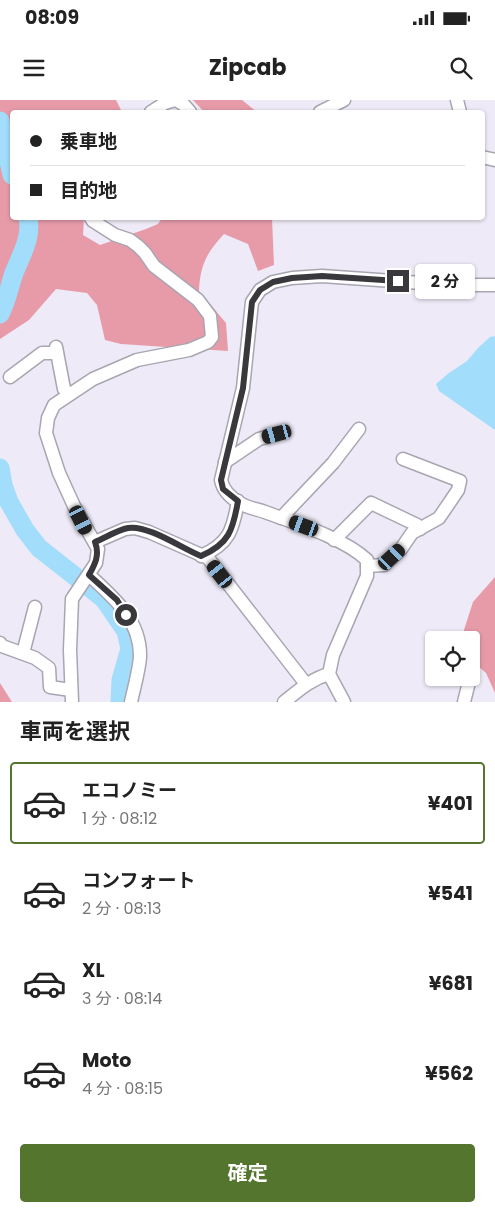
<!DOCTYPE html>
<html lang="ja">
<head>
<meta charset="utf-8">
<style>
	:root { --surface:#fff; --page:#f2f2f2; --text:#222; --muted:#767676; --line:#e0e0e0; --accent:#54752d }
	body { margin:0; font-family:Poppins,"Noto Sans JP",sans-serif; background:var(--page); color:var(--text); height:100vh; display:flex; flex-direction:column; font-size:19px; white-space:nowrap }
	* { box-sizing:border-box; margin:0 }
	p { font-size:16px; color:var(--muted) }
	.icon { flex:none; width:28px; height:28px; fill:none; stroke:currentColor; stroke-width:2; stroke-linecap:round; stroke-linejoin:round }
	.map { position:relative; height:602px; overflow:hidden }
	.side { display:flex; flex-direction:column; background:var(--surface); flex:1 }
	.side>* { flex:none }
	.guide { position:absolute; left:10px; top:10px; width:475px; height:110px; border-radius:5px; box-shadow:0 1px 4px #0004; display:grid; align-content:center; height:110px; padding:0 20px; background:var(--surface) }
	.tools { position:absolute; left:425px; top:531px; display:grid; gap:10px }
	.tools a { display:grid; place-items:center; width:55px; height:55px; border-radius:5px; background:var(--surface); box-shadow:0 1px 4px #0004; font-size:25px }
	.end { position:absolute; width:22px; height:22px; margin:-11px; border:6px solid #39383d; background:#fff; box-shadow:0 0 0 2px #fff }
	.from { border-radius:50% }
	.bubble { position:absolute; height:35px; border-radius:5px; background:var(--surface); box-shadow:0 1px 4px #0004; font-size:16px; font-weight:700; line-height:35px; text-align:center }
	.car { position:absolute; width:15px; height:30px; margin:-15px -8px; border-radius:6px; box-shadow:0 0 4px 1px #0007; background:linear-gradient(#222 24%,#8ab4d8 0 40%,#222 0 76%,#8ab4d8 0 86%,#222 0) }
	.guide b { display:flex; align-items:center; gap:18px; height:48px; font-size:19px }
	.guide b+b { border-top:1px solid var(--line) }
	.guide i { width:12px; height:12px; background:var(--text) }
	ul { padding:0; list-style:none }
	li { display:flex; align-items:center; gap:15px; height:82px; margin:0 10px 8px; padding:0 10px; border:2px solid transparent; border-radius:5px }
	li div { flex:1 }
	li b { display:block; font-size:19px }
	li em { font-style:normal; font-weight:700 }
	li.current { border-color:var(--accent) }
	li>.icon { width:45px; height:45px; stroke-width:1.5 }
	h2 { padding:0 20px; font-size:22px; line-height:60px }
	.button { display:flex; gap:10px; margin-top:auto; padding:10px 20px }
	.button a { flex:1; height:58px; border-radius:5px; background:var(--accent); color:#fff; font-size:20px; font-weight:700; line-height:58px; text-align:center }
	.status { display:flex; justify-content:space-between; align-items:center; height:35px; padding:0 25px; background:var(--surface); direction:ltr }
	.status svg { height:14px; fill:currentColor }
	header { display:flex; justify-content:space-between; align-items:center; height:65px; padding:0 20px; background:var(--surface); font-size:22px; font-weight:700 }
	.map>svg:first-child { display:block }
	.forest { fill:#e79ba9 }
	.water { fill:#a2ddfc }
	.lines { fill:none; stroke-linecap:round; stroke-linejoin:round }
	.river { stroke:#a2ddfc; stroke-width:19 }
	.minor-casing { stroke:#a9a5b1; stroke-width:15 }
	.minor { stroke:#fff; stroke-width:12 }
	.route { stroke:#39383d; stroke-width:6 }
</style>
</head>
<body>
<div class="status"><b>08:09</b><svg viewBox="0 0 49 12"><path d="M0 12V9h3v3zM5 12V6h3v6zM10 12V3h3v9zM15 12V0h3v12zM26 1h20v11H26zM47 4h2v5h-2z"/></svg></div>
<header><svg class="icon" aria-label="menu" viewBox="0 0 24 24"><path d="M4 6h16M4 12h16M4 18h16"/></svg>Zipcab<svg class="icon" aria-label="search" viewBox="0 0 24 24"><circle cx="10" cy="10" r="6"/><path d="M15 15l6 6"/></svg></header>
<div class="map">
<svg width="495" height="602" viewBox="0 0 495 602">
	<rect width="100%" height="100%" fill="#eeeaf7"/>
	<g class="forest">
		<path d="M0 0H116L122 12H12V118H84L83 135 100 145 146 129 158 124 162 118H272L274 165 258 171 248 144 224 134C207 152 200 165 199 191L226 223 228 251 121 244 105 240 97 205 87 193 56 189 29 220 0 239Z"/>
		<polygon points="193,0 242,0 257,12 204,12"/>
		<polygon points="495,477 495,593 486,573 471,560 471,540 463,540 463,533 473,502"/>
		<polygon points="0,583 12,602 0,602"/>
	</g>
	<polygon class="water" points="495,236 495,330 439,291 436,284 449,273 467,261 478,248 490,237"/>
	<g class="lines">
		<g class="river">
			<polyline points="0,21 12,75"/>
			<path d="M0 214C7 200 9 188 14 173 21 155 32 138 28 118"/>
			<polyline points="0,368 3,385 9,402 25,430 39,448 104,499 126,531 130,549 121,580 120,602"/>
		</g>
		<g class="minor-casing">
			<g id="minor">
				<polyline points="176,0 184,5 190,12"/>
				<polyline points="457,0 460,12"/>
				<polyline points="151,12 165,3 175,0"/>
				<polyline points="320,12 344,0"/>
				<polyline points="482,57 495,60"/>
				<polyline points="56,247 64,289 69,294"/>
				<polyline points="10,277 42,253 57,253"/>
				<polyline points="225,362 259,339 277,334"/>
				<polyline points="281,418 333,363 359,329"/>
				<polyline points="334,440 371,403 417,425 420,429"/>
				<polyline points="95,442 125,429 135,428 149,432 208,458 306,584"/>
				<path d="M201 456C229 444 233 430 238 401"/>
				<polyline points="367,466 384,465 401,449 412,433 439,418 458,390 460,381 403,359"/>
				<path d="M89 475C113 497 141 520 140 557 139 571 134 588 131 602"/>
				<polyline points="0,543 2,546 35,558 49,568 50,587 71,590"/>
				<polyline points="23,553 35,507"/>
				<polyline points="72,602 70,550 72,499 96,463 98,449 74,406 59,373 46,333 48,318 54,305 93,279 137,260 189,250 208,242 212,237 210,216 198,200 154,166 145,153 138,146 130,140 115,135 93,121 91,118"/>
				<path d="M284 602C299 590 311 579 329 574"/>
				<path d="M344 602 329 574 333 555 367 476V460C344 438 295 423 265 412 257 409 247 408 240 403 231 398 223 390 221 380L243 288 252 202 260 190 273 182 292 178 322 176 450 185H495"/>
				<polyline points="464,602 470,578"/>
			</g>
		</g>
		<use href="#minor" class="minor"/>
	</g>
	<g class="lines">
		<path class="route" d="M126 515 117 500 89 475C95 464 100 455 95 442 105 438 117 430 128 428 149 425 181 448 201 456 229 444 233 430 238 401L223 389 221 380 243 288 252 202 260 190 273 182 292 178 322 176 398 181"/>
	</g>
</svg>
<div class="tools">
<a><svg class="icon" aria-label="locate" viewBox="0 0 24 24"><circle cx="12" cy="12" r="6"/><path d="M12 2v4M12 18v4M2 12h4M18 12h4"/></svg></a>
</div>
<i class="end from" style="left:126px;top:515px"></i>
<i class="end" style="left:398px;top:181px"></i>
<div class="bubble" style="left:415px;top:164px;width:60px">2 分</div>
<i class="car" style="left:277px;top:334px;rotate:255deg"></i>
<i class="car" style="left:81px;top:420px;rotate:153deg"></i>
<i class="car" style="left:304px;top:426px;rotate:290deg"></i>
<i class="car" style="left:392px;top:457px;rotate:47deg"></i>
<i class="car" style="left:220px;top:474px;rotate:322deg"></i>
<div class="guide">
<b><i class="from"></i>乗車地</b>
<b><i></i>目的地</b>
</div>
</div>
<section class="side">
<h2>車両を選択</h2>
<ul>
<li class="current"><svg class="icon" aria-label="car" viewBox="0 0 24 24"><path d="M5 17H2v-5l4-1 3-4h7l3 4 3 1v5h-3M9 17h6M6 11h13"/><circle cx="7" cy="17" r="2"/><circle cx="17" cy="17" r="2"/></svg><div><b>エコノミー</b><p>1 分 · 08:12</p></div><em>¥401</em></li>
<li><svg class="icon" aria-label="car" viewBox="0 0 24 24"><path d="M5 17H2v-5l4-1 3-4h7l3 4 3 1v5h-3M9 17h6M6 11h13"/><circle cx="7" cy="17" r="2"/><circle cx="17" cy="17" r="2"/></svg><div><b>コンフォート</b><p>2 分 · 08:13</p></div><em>¥541</em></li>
<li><svg class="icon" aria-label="car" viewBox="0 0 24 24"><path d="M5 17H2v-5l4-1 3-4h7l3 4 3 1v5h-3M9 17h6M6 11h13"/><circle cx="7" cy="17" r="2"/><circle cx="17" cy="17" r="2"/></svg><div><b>XL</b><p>3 分 · 08:14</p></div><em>¥681</em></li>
<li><svg class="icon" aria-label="car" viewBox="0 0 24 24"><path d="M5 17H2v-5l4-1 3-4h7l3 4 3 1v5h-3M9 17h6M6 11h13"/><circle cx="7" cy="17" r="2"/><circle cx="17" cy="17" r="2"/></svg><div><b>Moto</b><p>4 分 · 08:15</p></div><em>¥562</em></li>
</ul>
<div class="button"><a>確定</a></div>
</section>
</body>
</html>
